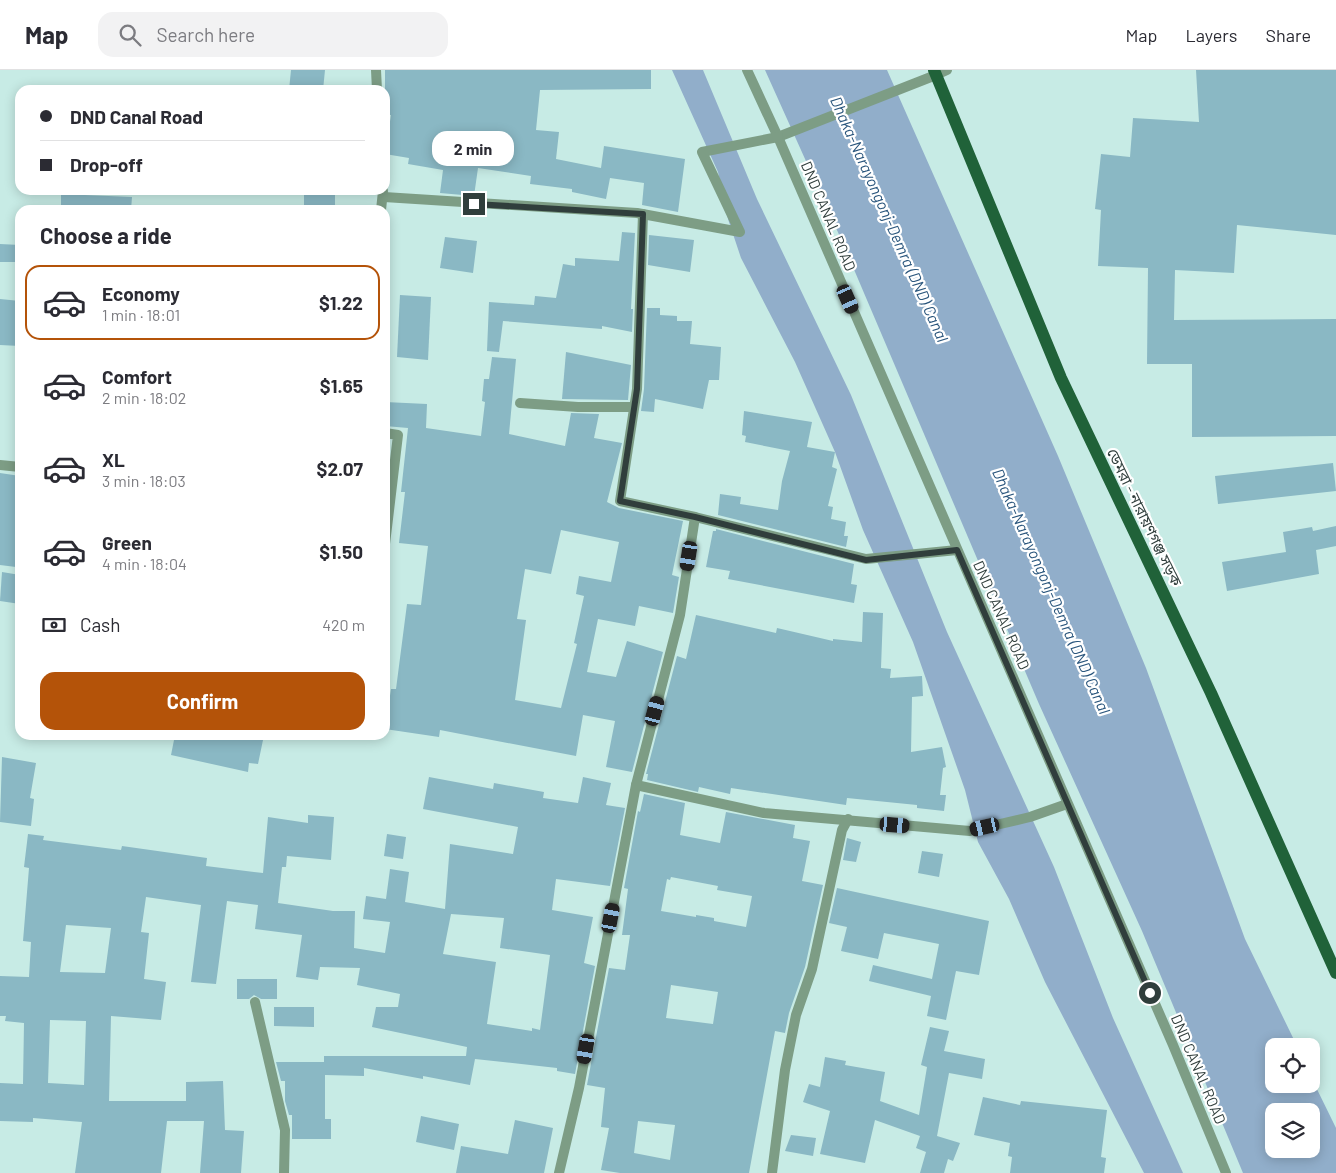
<!DOCTYPE html>
<html lang="en">
<head>
<meta charset="utf-8">
<style>
	:root { --surface:#fff; --page:#f2f2f3; --text:#2b2b33; --muted:#7c7c81; --line:#e1e1e2; --accent:#b45309 }
	body { margin:0; font-family:Barlow,"Noto Sans Bengali",sans-serif; background:var(--page); color:var(--text); height:100vh; display:flex; flex-direction:column; font-size:19px; white-space:nowrap }
	* { box-sizing:border-box; margin:0 }
	p { font-size:16px; color:var(--muted) }
	.icon { flex:none; width:28px; height:28px; fill:none; stroke:currentColor; stroke-width:2; stroke-linecap:round; stroke-linejoin:round }
	.map { position:relative; flex:1; overflow:hidden }
	.details { position:absolute; left:15px; top:135px; width:375px; height:535px; display:flex; flex-direction:column; background:var(--surface); border-radius:15px; box-shadow:0 2px 12px #0003 }
	.details>* { flex:none }
	.banner { position:absolute; left:15px; top:15px; width:375px; height:110px; border-radius:15px; box-shadow:0 2px 12px #0003; display:grid; align-content:center; height:110px; padding:0 25px; background:var(--surface) }
	.fabs { position:absolute; left:1265px; top:968px; display:grid; gap:10px }
	.fabs a { display:grid; place-items:center; width:55px; height:55px; border-radius:10px; background:var(--surface); box-shadow:0 2px 12px #0003; font-size:25px }
	.end { position:absolute; width:22px; height:22px; margin:-11px; border:6px solid #303e3c; background:#fff; box-shadow:0 0 0 2px #fff }
	.from { border-radius:50% }
	.bubble { position:absolute; height:35px; border-radius:15px; background:var(--surface); box-shadow:0 2px 12px #0003; font-size:16px; font-weight:700; line-height:35px; text-align:center }
	.car { position:absolute; width:15px; height:30px; margin:-15px -8px; border-radius:6px; box-shadow:0 0 4px 1px #0007; background:linear-gradient(#222 24%,#8ab4d8 0 40%,#222 0 76%,#8ab4d8 0 86%,#222 0) }
	.banner b { display:flex; align-items:center; gap:18px; height:48px; font-size:19px }
	.banner b+b { border-top:1px solid var(--line) }
	.banner i { width:12px; height:12px; background:var(--text) }
	ul { padding:0; list-style:none }
	li { display:flex; align-items:center; gap:15px; height:75px; margin:0 10px 8px; padding:0 15px; border:2px solid transparent; border-radius:15px }
	li div { flex:1 }
	li b { display:block; font-size:19px }
	li em { font-style:normal; font-weight:700 }
	li.selected { border-color:var(--accent) }
	li>.icon { width:45px; height:45px; stroke-width:1.5 }
	h2 { padding:0 25px; font-size:22px; line-height:60px }
	.pay { display:flex; align-items:center; gap:12px; height:55px; padding:0 25px; font-size:19px }
	.pay p { margin-inline-start:auto }
	.primary-button { display:flex; gap:10px; margin-top:auto; padding:10px 25px }
	.primary-button a { flex:1; height:58px; border-radius:15px; background:var(--accent); color:#fff; font-size:20px; font-weight:700; line-height:58px; text-align:center }
	header { display:flex; align-items:center; gap:30px; box-sizing:border-box; height:70px; padding:0 25px; background:var(--surface); border-bottom:1px solid var(--line) }
	header strong { font-size:24px }
	nav { display:flex; gap:28px; margin-inline-start:auto; font-size:18px }
	.search { width:350px; height:45px; background:var(--page); display:flex; align-items:center; gap:12px; box-sizing:border-box; padding:0 18px; border-radius:15px; color:var(--muted); font-size:19px }
	.map>svg:first-child { display:block }
	.water { fill:#91aeca; fill-rule:evenodd }
	.building { fill:#8ab8c4; fill-rule:evenodd }
	.lines { fill:none; stroke-linecap:round; stroke-linejoin:round }
	.pedestrian { stroke:#7d9d85; stroke-width:10 }
	.minor { stroke:#7d9d85; stroke-width:10 }
	.primary { stroke:#206239; stroke-width:12 }
	.route { stroke:#303e3c; stroke-width:6 }
	.labels { text-anchor:middle; dominant-baseline:central; stroke-width:4.5; stroke-linejoin:round; paint-order:stroke }
	.street-label { font-size:15px; fill:#303e3c; stroke:#fff }
	.water-label { font-size:16px; font-style:italic; fill:#29557c; stroke:#fff }
</style>
</head>
<body>
<header>
<strong>Map</strong>
<div class="search"><svg class="icon" aria-label="search" viewBox="0 0 24 24"><circle cx="10" cy="10" r="6"/><path d="M15 15l6 6"/></svg>Search here</div>
<nav><a>Map</a><a>Layers</a><a>Share</a></nav>
</header>
<div class="map">
<svg width="1336" height="1103" viewBox="0 0 1336 1103">
	<rect width="100%" height="100%" fill="#c7ebe5"/>
	<g class="water">
		<polygon points="672,0 703,0 757,129 851,325 947,562 1054,797 1113,948 1183,1103 1144,1103 1045,912 1009,829 978,772 965,720 913,572 863,460 835,382 795,292 741,188 728,149 718,102"/>
		<path d="M765 0H887L1058 386 1146 598 1245 869 1297 976H1274V1014H1311V1007L1336 1058V1103H1243L1142 861 1039 634 841 169ZM1274 1041H1311V1079H1274Z"/>
	</g>
	<g class="building">
		<polygon points="291,0 325,0 323,20 289,20"/>
		<polygon points="385,0 651,0 651,19 540,20 536,60 559,62 556,89 601,98 604,76 685,89 678,142 642,135 644,113 610,108 606,129 572,122 572,119 530,114 531,106 478,98 474,126 440,123 443,100 408,94 409,88 385,84 391,45 385,45"/>
		<polygon points="1196,0 1336,0 1336,165 1237,155 1234,203 1175,200 1174,250 1336,249 1336,366 1192,367 1192,294 1147,294 1148,198 1098,196 1101,140 1095,139 1101,84 1130,87 1133,48 1199,52"/>
		<rect x="304" y="120" width="31" height="20"/>
		<polygon points="61,124 132,127 131,140 61,140"/>
		<polygon points="622,162 635,163 631,239 633,239 632,262 602,256 602,259 503,251 499,282 487,281 489,232 534,235 535,226 556,228 563,194 575,196 575,188 619,191"/>
		<polygon points="649,165 694,170 690,202 648,195"/>
		<polygon points="445,167 477,171 473,203 440,198"/>
		<polygon points="0,174 20,175 20,192 0,192"/>
		<polygon points="400,225 431,227 428,290 397,287"/>
		<polygon points="0,229 20,231 20,276 0,275"/>
		<polygon points="647,238 660,238 660,245 677,246 677,251 692,251 690,274 721,277 719,310 709,310 703,339 655,329 654,342 641,341 644,319"/>
		<polygon points="566,282 631,295 628,330 562,329"/>
		<path d="M492 287 516 289 509 364 565 376 571 343 599 344 594 368 622 373 607 432 619 438 683 451 672 505 679 507 673 543 639 536 635 556 598 549 587 602 616 607 627 571 663 582 632 702 606 697 615 651 583 645 576 686 440 660 439 667 385 659 391 619H396L407 534 421 535 428 476 399 473 405 422H401L408 358 385 356V332L427 334 426 358 481 366 485 332 482 331 484 309H489ZM561 460 619 472 611 512 579 506 576 524 584 526 574 573 577 574 561 638 515 630 526 550 517 549 525 499 551 504Z"/>
		<polygon points="744,341 812,352 807,377 835,382 832,397 837,399 828,436 833,437 831,449 846,452 844,466 848,466 846,477 718,445 720,424 741,427 740,434 778,440 782,411 790,381 745,372 746,366 742,365"/>
		<polygon points="1333,393 1336,421 1218,434 1215,406"/>
		<polygon points="0,403 20,406 20,465 16,497 0,495"/>
		<polygon points="1336,456 1336,476 1316,480 1319,504 1227,521 1222,492 1286,482 1283,462 1312,457 1313,461"/>
		<polygon points="716,459 854,494 851,514 857,515 854,533 728,509 730,501 706,497 713,461 716,461"/>
		<polygon points="2,502 20,505 20,534 0,531"/>
		<polygon points="863,542 883,543 881,598 891,599 890,608 922,606 923,626 912,627 911,682 942,677 946,697 943,698 940,725 946,725 944,741 917,738 917,735 847,728 846,735 731,718 730,724 699,717 698,722 647,710 648,704 646,704 677,586 686,589 696,545 776,563 777,558 833,571 833,569 862,572"/>
		<polygon points="175,665 243,665 263,670 258,694 249,693 248,702 171,685"/>
		<polygon points="2,687 36,693 30,728 34,729 31,756 0,752"/>
		<path d="M429 707 493 719 494 713 544 722 543 728 578 733 583 707 611 713 606 735 625 738 610 816 556 809 552 840 593 847 584 893 595 896 575 1004 557 1001V998L475 989 470 1015 423 1006V1009L364 998V1006L325 1005V1049H331V1069H292V1045H289L285 1031V1011H281L276 992H324V986H466L467 977 372 957 376 937H398L400 924 357 915 360 898 320 897 318 910 296 907 302 865 255 859 258 835 227 831 216 914 191 912 201 835 146 827 141 862 149 863 144 909 166 912 161 950 111 946 109 1031H186V1012L223 1011 225 1060 244 1061 241 1103H200L204 1051H167L161 1103H75L82 1052 33 1048V1052L0 1051V1013L23 1014 24 953 5 951 6 946H0V906L29 907 31 872 23 871 29 798 24 797 28 764 44 766 43 770 121 780 122 776 207 788 206 796 263 803 268 747 308 753V745L334 747 331 790 287 786 286 797H282L278 833 333 841H355L354 878 385 883 390 852 363 849 366 826 386 829 390 799 409 802 405 832 445 839 450 774 513 784 518 757 423 739ZM451 844 504 848 500 878 550 885 540 960 532 958V961L487 954 496 892 443 884ZM66 855 111 858 105 903 60 902ZM50 950 86 951 84 1015 48 1013Z"/>
		<path d="M644 724 685 733 680 765 720 773 726 742 795 755 793 768 810 771 802 811 823 815 805 897 789 943 785 963 775 961 749 1103H620L601 1100 609 1058 601 1057 605 1018 587 1015 609 898 625 900 630 865H622L628 819 624 818 638 741 640 742ZM671 807 718 816 717 820 752 826 746 857 714 851V848L696 845V847L661 841 667 809 670 810ZM671 915 718 922 713 954 666 948ZM638 1051 675 1055 670 1090 634 1083Z"/>
		<polygon points="387,764 406,767 403,789 384,786"/>
		<polygon points="847,768 861,772 856,792 843,790"/>
		<polygon points="922,781 943,784 939,807 918,803"/>
		<polygon points="837,818 989,851 979,905 956,901 946,950 927,946 931,926 869,911 873,895 932,909 939,874 884,863 878,889 841,881 847,857 829,853"/>
		<polygon points="237,909 277,909 277,929 261,929 254,925 249,929 237,929"/>
		<polygon points="274,937 314,937 314,957 274,956"/>
		<polygon points="930,957 949,961 944,981 985,989 982,1009 949,1003 937,1066 960,1073 953,1091 948,1089 944,1103 920,1103 926,1082 916,1078 920,1066 875,1050 865,1093 820,1084 830,1041 803,1032 809,1014 820,1017 825,987 846,991 845,995 885,1002 880,1031 919,1045 927,997 921,995"/>
		<polygon points="983,1027 1020,1035 1021,1031 1107,1040 1101,1087 1106,1088 1104,1103 1010,1103 1012,1087 1008,1086 1010,1073 974,1065"/>
		<polygon points="421,1046 459,1054 454,1080 416,1072"/>
		<polygon points="515,1050 553,1058 544,1103 456,1103 461,1076 508,1084"/>
		<polygon points="791,1065 816,1068 813,1086 785,1081"/>
	</g>
	<g class="lines">
		<polyline class="pedestrian" points="778,67 936,5"/>
		<g class="minor">
			<polyline points="376,0 377,20"/>
			<polyline points="747,0 778,67 1173,975 1226,1103"/>
			<polyline points="936,5 947,0"/>
			<polyline points="384,127 637,143 740,162 702,82 778,67"/>
			<polyline points="381,140 383,121"/>
			<polyline points="643,144 637,319 620,431 695,447 866,489 957,480"/>
			<polyline points="520,333 578,337 633,337"/>
			<polyline points="385,363 398,365 385,474"/>
			<polyline points="0,395 20,397"/>
			<polyline points="636,715 764,743 970,761 1030,747 1067,734"/>
			<polyline points="255,932 285,1060 284,1103"/>
			<polyline points="559,1103 579,1018 636,715 680,545 695,447"/>
			<polyline points="772,1103 785,1000 796,945 812,899 842,760 848,749"/>
		</g>
		<polyline class="primary" points="934,0 1061,308 1211,623 1336,903"/>
	</g>
	<g class="lines">
		<polyline class="route" points="474,134 643,144 637,319 620,431 695,447 866,490 957,480 1150,923"/>
	</g>
	<g class="labels">
		<g class="street-label">
			<text transform="translate(829 146) rotate(67)">DND CANAL ROAD</text>
			<text transform="translate(1145 447) rotate(64)">ডেমরা - নারায়ণগঞ্জ সড়ক</text>
			<text transform="translate(1002 545) rotate(66)">DND CANAL ROAD</text>
			<text transform="translate(1199 999) rotate(67)">DND CANAL ROAD</text>
		</g>
		<g class="water-label">
			<text transform="translate(890 149) rotate(66)">Dhaka-Narayongonj-Demra (DND) Canal</text>
			<text transform="translate(1052 521) rotate(66)">Dhaka-Narayongonj-Demra (DND) Canal</text>
		</g>
	</g>
</svg>
<div class="fabs">
<a><svg class="icon" aria-label="locate" viewBox="0 0 24 24"><circle cx="12" cy="12" r="6"/><path d="M12 2v4M12 18v4M2 12h4M18 12h4"/></svg></a>
<a><svg class="icon" aria-label="layers" viewBox="0 0 24 24"><path d="M12 4l9 5-9 5-9-5zM3 14l9 5 9-5"/></svg></a>
</div>
<i class="end from" style="left:1150px;top:923px"></i>
<i class="end" style="left:474px;top:134px"></i>
<div class="bubble" style="left:432px;top:61px;width:82px">2 min</div>
<i class="car" style="left:848px;top:229px;rotate:156deg"></i>
<i class="car" style="left:689px;top:486px;rotate:189deg"></i>
<i class="car" style="left:655px;top:641px;rotate:15deg"></i>
<i class="car" style="left:895px;top:755px;rotate:95deg"></i>
<i class="car" style="left:985px;top:757px;rotate:257deg"></i>
<i class="car" style="left:611px;top:848px;rotate:11deg"></i>
<i class="car" style="left:586px;top:979px;rotate:190deg"></i>
<div class="banner">
<b><i class="from"></i>DND Canal Road</b>
<b><i></i>Drop-off</b>
</div>
<section class="details">
<h2>Choose a ride</h2>
<ul>
<li class="selected"><svg class="icon" aria-label="car" viewBox="0 0 24 24"><path d="M5 17H2v-5l4-1 3-4h7l3 4 3 1v5h-3M9 17h6M6 11h13"/><circle cx="7" cy="17" r="2"/><circle cx="17" cy="17" r="2"/></svg><div><b>Economy</b><p>1 min · 18:01</p></div><em>$1.22</em></li>
<li><svg class="icon" aria-label="car" viewBox="0 0 24 24"><path d="M5 17H2v-5l4-1 3-4h7l3 4 3 1v5h-3M9 17h6M6 11h13"/><circle cx="7" cy="17" r="2"/><circle cx="17" cy="17" r="2"/></svg><div><b>Comfort</b><p>2 min · 18:02</p></div><em>$1.65</em></li>
<li><svg class="icon" aria-label="car" viewBox="0 0 24 24"><path d="M5 17H2v-5l4-1 3-4h7l3 4 3 1v5h-3M9 17h6M6 11h13"/><circle cx="7" cy="17" r="2"/><circle cx="17" cy="17" r="2"/></svg><div><b>XL</b><p>3 min · 18:03</p></div><em>$2.07</em></li>
<li><svg class="icon" aria-label="car" viewBox="0 0 24 24"><path d="M5 17H2v-5l4-1 3-4h7l3 4 3 1v5h-3M9 17h6M6 11h13"/><circle cx="7" cy="17" r="2"/><circle cx="17" cy="17" r="2"/></svg><div><b>Green</b><p>4 min · 18:04</p></div><em>$1.50</em></li>
</ul>
<div class="pay"><svg class="icon" aria-label="cash" viewBox="0 0 24 24"><path d="M3 7h18v10H3z"/><circle cx="12" cy="12" r="2"/></svg>Cash<p>420 m</p></div>
<div class="primary-button"><a>Confirm</a></div>
</section>
</div>
</body>
</html>
